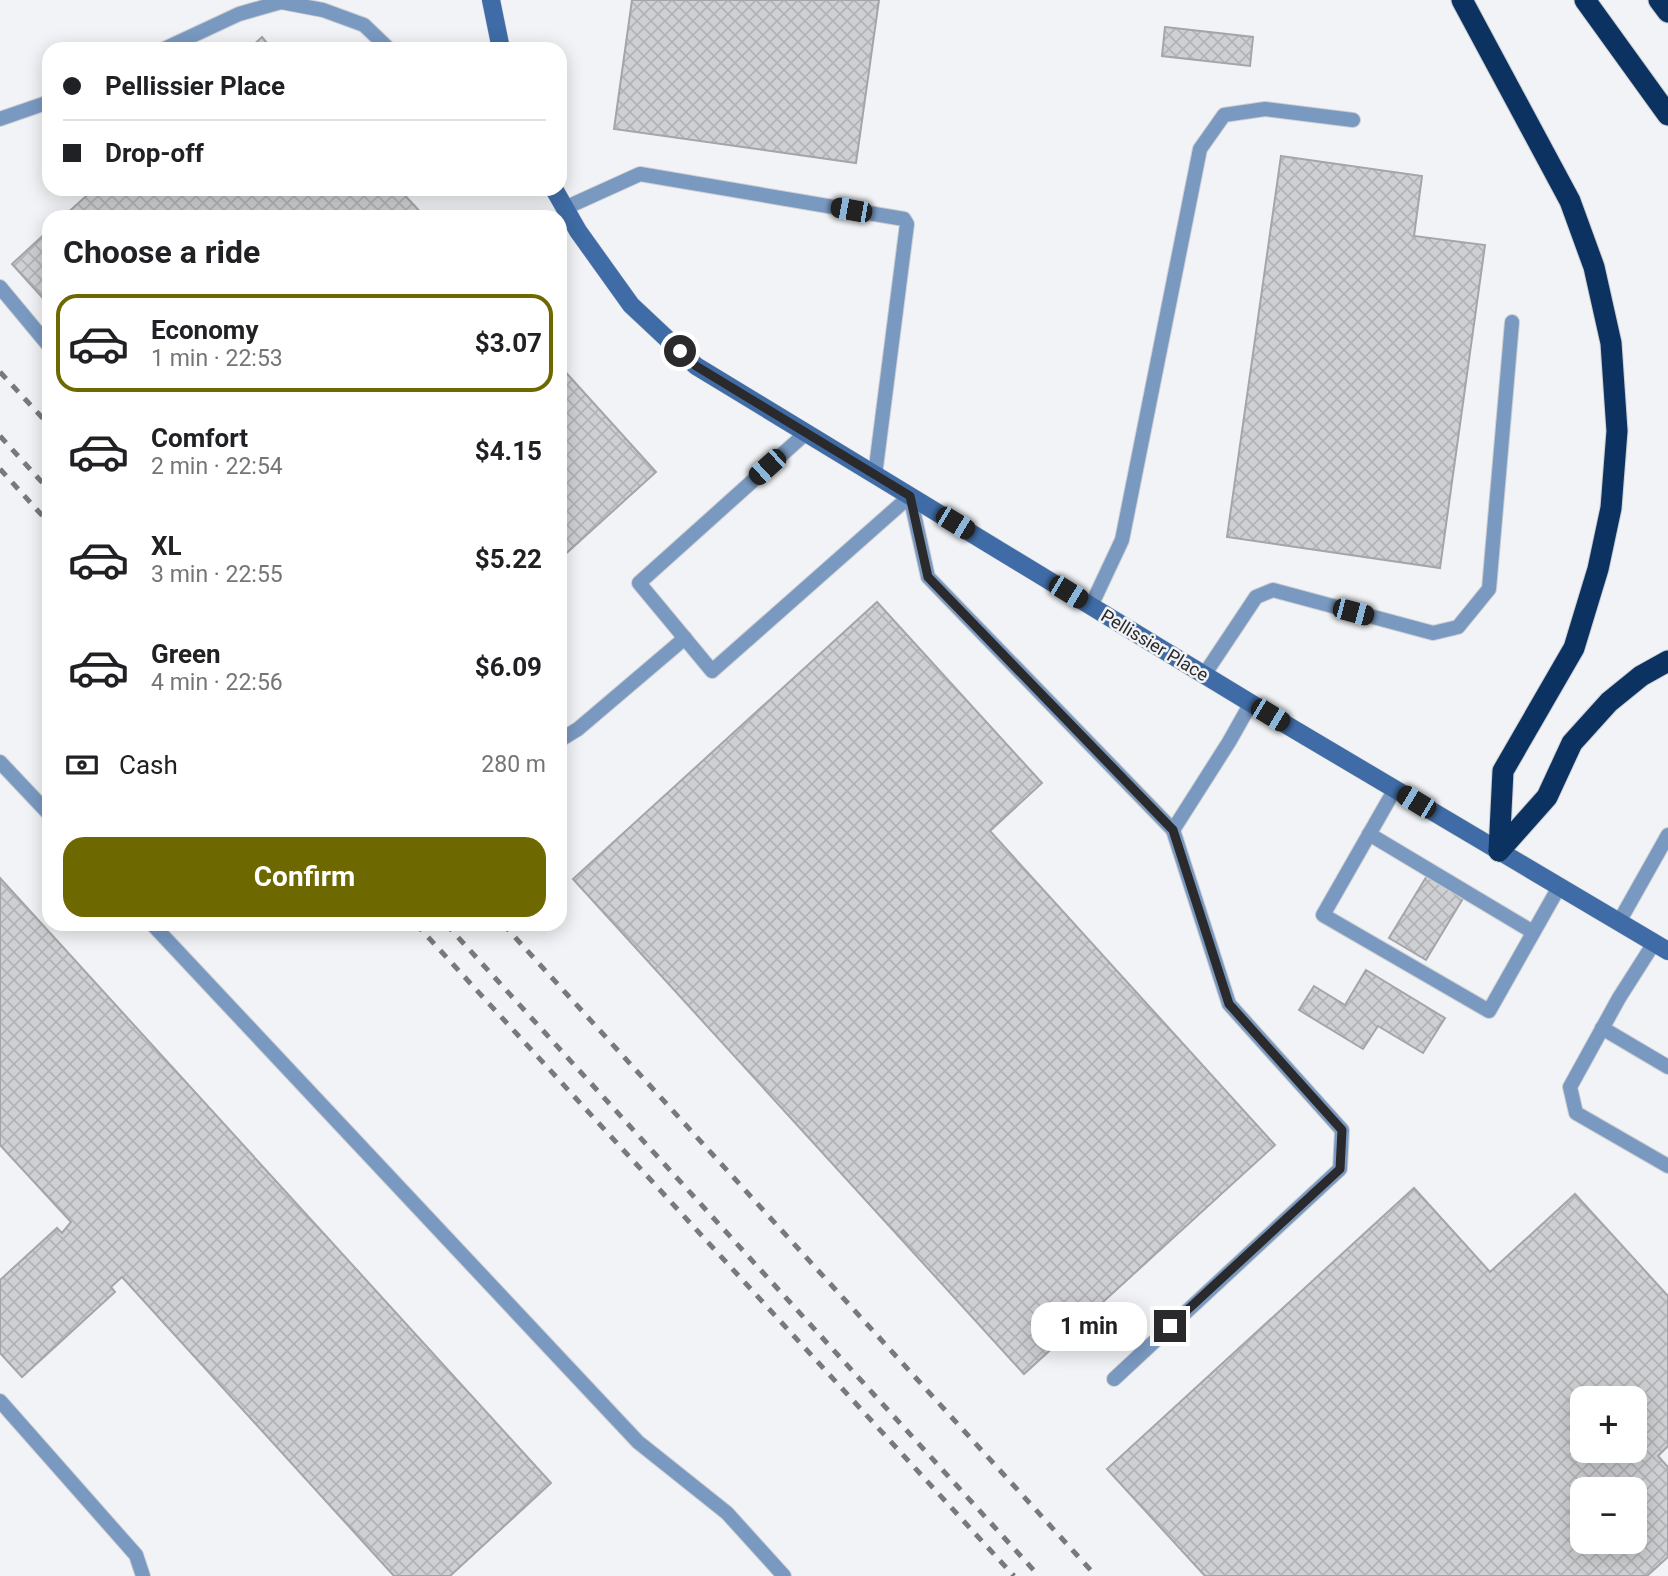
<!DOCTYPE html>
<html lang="en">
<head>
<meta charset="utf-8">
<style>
	:root { --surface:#fff; --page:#f2f2f2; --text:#202124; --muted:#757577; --line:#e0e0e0; --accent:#6e6800 }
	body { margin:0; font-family:Roboto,sans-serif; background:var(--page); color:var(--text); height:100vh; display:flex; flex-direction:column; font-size:26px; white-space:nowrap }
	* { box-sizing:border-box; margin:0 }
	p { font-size:23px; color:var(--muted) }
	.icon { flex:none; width:38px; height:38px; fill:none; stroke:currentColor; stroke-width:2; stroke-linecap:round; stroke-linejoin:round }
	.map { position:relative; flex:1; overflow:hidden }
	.side { position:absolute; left:42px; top:210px; width:525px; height:721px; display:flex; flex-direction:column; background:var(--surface); border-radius:21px; box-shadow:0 4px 18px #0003 }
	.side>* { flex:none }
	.banner { position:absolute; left:42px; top:42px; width:525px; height:154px; border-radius:21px; box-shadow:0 4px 18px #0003; display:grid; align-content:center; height:154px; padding:0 21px; background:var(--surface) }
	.controls { position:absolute; left:1570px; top:1386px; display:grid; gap:14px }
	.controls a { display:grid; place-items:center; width:77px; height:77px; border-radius:14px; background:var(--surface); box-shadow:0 4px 18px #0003; font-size:35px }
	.end { position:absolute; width:32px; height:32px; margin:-16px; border:9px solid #2a2a2c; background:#fff; box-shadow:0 0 0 4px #fff }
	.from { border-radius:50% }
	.bubble { position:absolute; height:49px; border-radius:21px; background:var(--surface); box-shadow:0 4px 18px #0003; font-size:23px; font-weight:700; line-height:49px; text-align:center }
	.car { position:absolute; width:21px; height:42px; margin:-21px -10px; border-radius:9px; box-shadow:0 0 5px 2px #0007; background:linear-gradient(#222 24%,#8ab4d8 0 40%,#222 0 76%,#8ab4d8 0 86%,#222 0) }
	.banner b { display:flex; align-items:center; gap:24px; height:66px; font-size:26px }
	.banner b+b { border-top:2px solid var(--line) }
	.banner i { width:18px; height:18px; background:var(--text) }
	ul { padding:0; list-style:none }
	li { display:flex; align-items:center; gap:21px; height:98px; margin:0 14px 10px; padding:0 7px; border:4px solid transparent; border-radius:21px }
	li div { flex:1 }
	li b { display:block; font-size:26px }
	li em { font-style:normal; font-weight:700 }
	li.on { border-color:var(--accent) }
	li>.icon { width:63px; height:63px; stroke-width:1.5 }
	h2 { padding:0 21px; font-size:32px; line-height:84px }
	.pay { display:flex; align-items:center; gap:18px; height:77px; padding:0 21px; font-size:26px }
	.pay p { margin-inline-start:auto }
	.action { display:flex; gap:14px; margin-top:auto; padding:14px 21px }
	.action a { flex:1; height:80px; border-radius:21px; background:var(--accent); color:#fff; font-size:28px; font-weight:700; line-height:80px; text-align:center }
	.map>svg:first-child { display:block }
	.building { fill:url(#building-cross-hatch); stroke:#a3a5a8; stroke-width:2; fill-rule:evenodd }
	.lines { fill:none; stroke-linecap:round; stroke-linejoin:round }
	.lane-casing { stroke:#cdcfd2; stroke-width:16 }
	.secondary-casing { stroke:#cdcfd2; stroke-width:19 }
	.highway-casing { stroke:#cdcfd2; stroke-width:23 }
	.lane { stroke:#7a99c1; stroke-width:14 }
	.secondary { stroke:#3f6ca6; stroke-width:18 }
	.highway { stroke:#0b3260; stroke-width:21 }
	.rail { stroke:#79797c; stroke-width:5; stroke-dasharray:9 9; stroke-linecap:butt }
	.route { stroke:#2a2a2c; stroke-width:9 }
	.labels { text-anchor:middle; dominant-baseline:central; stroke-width:5; stroke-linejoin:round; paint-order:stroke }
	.street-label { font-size:18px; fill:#2a2a2c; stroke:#f1f3f6 }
</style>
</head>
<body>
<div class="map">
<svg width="1668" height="1576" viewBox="0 0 1668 1576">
	<defs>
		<pattern id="building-cross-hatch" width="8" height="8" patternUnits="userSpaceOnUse" patternTransform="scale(1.75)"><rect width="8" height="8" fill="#ced0d3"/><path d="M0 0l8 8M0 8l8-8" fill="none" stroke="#b1b3b5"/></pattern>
	</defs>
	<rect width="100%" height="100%" fill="#f1f3f6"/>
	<g class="building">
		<polygon points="632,0 879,0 856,163 614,129"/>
		<polygon points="1165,27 1253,37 1250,66 1162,56"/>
		<polygon points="262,37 272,49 249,49"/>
		<polygon points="1281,156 1422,176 1414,236 1485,245 1440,568 1227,537"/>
		<polygon points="94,189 399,189 425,217 63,217"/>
		<polygon points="49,230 49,305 12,264"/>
		<polygon points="560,366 656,472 560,559"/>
		<polygon points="877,602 1042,783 990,831 1275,1145 1024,1374 573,879"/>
		<polygon points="1428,874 1465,895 1426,960 1389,938"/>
		<polygon points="0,878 551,1483 450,1576 394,1576 122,1277 111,1287 115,1292 22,1377 0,1353 0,1280 57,1228 62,1233 71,1222 0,1145"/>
		<polygon points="1366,970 1445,1018 1423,1053 1378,1026 1363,1049 1299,1010 1314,986 1345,1005"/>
		<path d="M1414 1188 1490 1272 1575 1194 1668 1296V1446L1658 1456 1668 1467V1557L1647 1576H1205L1107 1469ZM1582 1398H1634V1451H1582ZM1582 1489H1634V1542H1582Z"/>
	</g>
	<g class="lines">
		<g class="lane-casing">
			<g id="lane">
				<polyline points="164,49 239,14 281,2 323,10 364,25 389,49"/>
				<polyline points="0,119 49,102"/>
				<polyline points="565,208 640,174 904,219 907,224 875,475"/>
				<polyline points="0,287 49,346"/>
				<polyline points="806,433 639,583 712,671 910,496 928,577 1173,830 1229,742 1251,703"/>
				<polyline points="1091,606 1122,540 1200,149 1224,115 1265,109 1353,120"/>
				<polyline points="1204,675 1256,597 1273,590 1433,633 1458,627 1489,589 1512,322"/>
				<polyline points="560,740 578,729 685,638"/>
				<polyline points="0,762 49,814"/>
				<polyline points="1395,789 1323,915 1489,1011 1559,887"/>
				<polyline points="1369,834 1533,932"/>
				<polyline points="1619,922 1668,835"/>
				<polyline points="152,924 638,1442 727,1513 784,1576"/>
				<polyline points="1654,943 1619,998 1570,1087 1576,1113 1668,1166"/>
				<polyline points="1602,1028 1668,1067"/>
				<polyline points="1114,1379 1340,1169 1342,1130 1229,1004 1173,830"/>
				<polyline points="0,1401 136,1555 143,1576"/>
			</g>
		</g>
		<g class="secondary-casing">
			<g id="secondary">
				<polyline points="491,0 501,49"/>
				<polyline points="554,189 578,231 631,305 696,366 1290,727 1668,951"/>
			</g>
		</g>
		<g class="highway-casing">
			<g id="highway">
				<polyline points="1462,0 1570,201 1594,267 1611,343 1617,431 1611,508 1598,569 1574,648 1503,771 1499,851"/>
				<polyline points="1585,0 1668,115"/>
				<polyline points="1659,0 1668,12"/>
				<polyline points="1499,851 1547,797 1572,743 1609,702 1641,676 1668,661"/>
			</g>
		</g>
		<use href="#lane" class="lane"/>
		<use href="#secondary" class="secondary"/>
		<use href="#highway" class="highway"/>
		<g class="rail">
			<polyline points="0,372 49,425"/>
			<polyline points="0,436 49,490"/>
			<polyline points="0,469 49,523"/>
			<polyline points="416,924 1014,1576"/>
			<polyline points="446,924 1039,1576"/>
			<polyline points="503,924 1096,1576"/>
		</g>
	</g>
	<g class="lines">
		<polyline class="route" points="680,351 696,366 910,496 928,577 1173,830 1229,1004 1342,1130 1340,1169 1170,1326"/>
	</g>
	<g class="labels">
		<g class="street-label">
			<text transform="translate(1155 645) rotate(31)">Pellissier Place</text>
		</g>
	</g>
</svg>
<div class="controls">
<a>+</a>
<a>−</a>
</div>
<i class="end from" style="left:680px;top:351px"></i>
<i class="end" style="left:1170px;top:1326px"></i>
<div class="bubble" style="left:1031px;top:1302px;width:116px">1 min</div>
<i class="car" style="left:851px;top:210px;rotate:280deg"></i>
<i class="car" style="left:767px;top:467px;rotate:228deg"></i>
<i class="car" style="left:955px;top:523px;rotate:121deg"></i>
<i class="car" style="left:1068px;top:592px;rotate:121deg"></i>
<i class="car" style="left:1353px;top:612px;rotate:105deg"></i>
<i class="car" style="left:1270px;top:715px;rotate:121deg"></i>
<i class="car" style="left:1416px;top:802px;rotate:301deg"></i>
<div class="banner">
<b><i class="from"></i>Pellissier Place</b>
<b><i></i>Drop-off</b>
</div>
<section class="side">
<h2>Choose a ride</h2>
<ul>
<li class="on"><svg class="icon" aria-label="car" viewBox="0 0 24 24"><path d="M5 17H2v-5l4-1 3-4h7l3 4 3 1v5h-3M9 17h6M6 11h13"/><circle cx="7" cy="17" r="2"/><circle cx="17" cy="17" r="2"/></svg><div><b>Economy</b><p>1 min · 22:53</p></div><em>$3.07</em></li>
<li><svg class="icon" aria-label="car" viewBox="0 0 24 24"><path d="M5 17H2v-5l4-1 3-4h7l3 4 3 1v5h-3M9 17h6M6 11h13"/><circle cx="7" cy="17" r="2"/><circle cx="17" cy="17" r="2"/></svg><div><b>Comfort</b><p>2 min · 22:54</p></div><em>$4.15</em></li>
<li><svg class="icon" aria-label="car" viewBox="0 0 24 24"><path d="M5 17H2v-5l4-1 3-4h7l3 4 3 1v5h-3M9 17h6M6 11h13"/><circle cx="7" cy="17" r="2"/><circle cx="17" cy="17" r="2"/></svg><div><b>XL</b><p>3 min · 22:55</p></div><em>$5.22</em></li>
<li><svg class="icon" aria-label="car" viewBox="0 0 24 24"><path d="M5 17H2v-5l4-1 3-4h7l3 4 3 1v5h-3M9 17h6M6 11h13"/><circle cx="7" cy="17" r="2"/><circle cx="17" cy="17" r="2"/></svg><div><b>Green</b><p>4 min · 22:56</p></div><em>$6.09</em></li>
</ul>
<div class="pay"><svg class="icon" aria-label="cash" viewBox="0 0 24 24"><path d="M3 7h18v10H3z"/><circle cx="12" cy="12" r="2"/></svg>Cash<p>280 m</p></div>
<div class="action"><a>Confirm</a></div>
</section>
</div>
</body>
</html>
